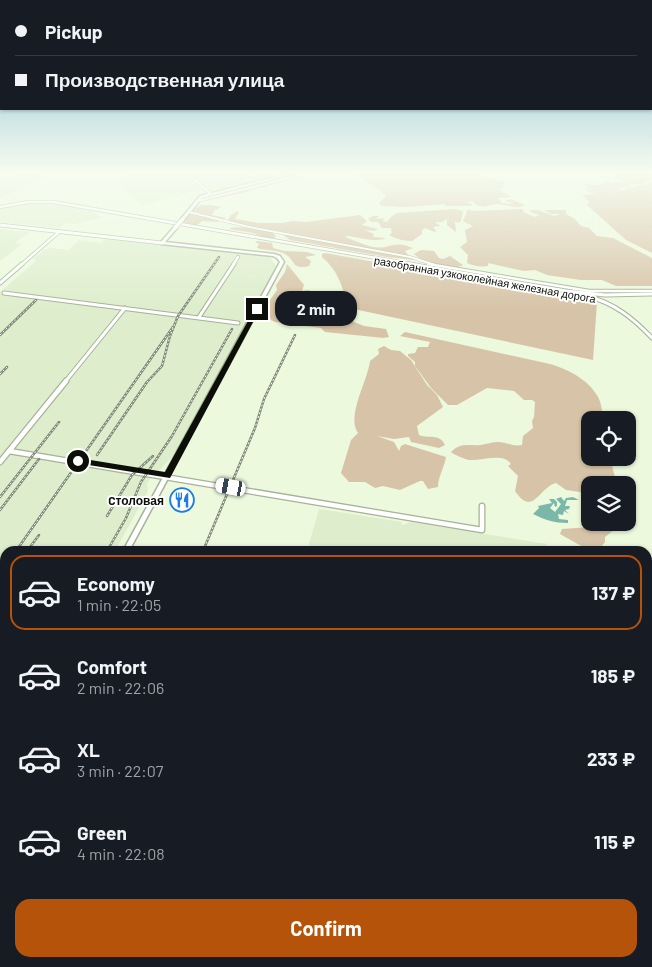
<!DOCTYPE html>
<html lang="en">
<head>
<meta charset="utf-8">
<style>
	:root { --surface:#171b24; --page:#242831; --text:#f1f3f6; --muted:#9ea1a6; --line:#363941; --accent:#b45309 }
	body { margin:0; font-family:Barlow,sans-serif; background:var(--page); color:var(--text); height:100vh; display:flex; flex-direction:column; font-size:19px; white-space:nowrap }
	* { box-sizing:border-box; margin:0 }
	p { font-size:16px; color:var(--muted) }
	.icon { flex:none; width:28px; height:28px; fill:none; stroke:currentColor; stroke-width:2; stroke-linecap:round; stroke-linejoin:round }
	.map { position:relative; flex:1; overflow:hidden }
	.side { position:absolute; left:0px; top:546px; width:652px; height:421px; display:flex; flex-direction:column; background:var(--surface); border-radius:15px 15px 0 0; box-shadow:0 1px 4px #0004 }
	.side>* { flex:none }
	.hud { position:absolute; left:0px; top:0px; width:652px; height:110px; box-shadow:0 1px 4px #0004; display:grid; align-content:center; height:110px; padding:0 15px; background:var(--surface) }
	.fabs { position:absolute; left:581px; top:411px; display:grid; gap:10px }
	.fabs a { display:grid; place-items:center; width:55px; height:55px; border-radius:10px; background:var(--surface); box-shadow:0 1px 4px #0004; font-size:25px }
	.end { position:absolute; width:22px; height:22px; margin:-11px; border:6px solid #0b0f07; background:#fff; box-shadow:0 0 0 2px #fff }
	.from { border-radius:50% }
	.bubble { position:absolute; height:35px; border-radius:15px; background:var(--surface); box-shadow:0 1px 4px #0004; font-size:16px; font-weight:700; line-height:35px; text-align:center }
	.car { position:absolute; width:15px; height:30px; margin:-15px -8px; border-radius:6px; box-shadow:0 0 4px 1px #0007; background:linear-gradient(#fff 24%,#345 0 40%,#fff 0 76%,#345 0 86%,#fff 0) }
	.hud b { display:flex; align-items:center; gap:18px; height:48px; font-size:19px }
	.hud b+b { border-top:1px solid var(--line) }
	.hud i { width:12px; height:12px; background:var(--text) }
	ul { padding:9px 0 0; list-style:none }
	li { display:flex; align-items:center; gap:15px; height:75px; margin:0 10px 8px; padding:0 5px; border:2px solid transparent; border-radius:15px }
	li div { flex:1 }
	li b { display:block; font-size:19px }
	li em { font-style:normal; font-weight:700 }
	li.on { border-color:var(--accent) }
	li>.icon { width:45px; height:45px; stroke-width:1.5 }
	.action { display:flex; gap:10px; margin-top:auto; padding:10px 15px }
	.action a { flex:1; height:58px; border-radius:15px; background:var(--accent); color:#fff; font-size:20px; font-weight:700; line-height:58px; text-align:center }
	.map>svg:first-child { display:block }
	.built { fill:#deeecc }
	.green { fill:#d7c4a8 }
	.water { fill:#7bb8aa }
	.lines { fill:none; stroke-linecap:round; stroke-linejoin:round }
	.pedestrian-far1-casing { stroke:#a6b298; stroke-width:3 }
	.pedestrian-casing { stroke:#a6b298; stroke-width:4.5 }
	.minor-far2-casing { stroke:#a6b298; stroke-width:4 }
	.minor-far1-casing { stroke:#a6b298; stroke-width:5 }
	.minor-casing { stroke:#a6b298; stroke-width:7 }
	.tertiary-casing { stroke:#a6b298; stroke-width:4.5 }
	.secondary-casing { stroke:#a6b298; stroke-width:3 }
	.pedestrian-far1 { stroke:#fff; stroke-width:2 }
	.pedestrian { stroke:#fff; stroke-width:2.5 }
	.minor-far2 { stroke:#fff; stroke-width:2.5 }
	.minor-far1 { stroke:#fff; stroke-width:3 }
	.minor { stroke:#fff; stroke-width:4.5 }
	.tertiary { stroke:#fff; stroke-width:3 }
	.secondary { fill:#fff; fill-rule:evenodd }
	.rail-far1-casing { stroke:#7f8876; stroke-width:2.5 }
	.rail-casing { stroke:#7f8876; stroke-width:4 }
	.rail-far1 { stroke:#fff; stroke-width:1; stroke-dasharray:2; stroke-linecap:butt }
	.rail { stroke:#fff; stroke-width:2; stroke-dasharray:5.5; stroke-linecap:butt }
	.secondary-bridge-casing { stroke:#a6b298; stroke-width:5; stroke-linecap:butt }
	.secondary-bridge { stroke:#fff; stroke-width:4 }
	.route { fill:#0b0f07 }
	.labels { text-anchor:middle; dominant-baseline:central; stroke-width:4; stroke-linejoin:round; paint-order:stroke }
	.far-street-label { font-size:11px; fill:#0b0f07; stroke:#fff }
	.poi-label { font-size:12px; font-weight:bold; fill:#0b0f07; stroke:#fff; text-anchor:end }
</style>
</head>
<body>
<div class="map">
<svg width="652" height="967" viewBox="0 0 652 967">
	<rect width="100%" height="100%" fill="#ecf9dd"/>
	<g class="built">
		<polygon points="21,173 52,173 0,199 0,182"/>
		<polygon points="122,173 186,173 202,190 142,205 120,187"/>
		<polygon points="188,173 282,173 210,191"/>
		<polygon points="34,203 67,206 91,211 102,218 74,224 65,223 60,228 0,222 0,209"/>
		<polygon points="0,229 30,232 14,243 22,244 0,261"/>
		<polygon points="105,239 270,257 276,267 179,449 160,470 154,472 147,484 148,491 115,551 5,551 5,752 0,761 0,292 36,261 34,258 44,250 50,248 68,250 79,240 101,243"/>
		<polygon points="319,509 402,522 401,524 403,525 411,522 547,544 548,551 307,551"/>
	</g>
	<g class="green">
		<polygon points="300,173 311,174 242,193 199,202 206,197"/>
		<path d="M351 173H481L487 178 504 181 505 187 499 190 512 197 498 198 502 203 514 204 505 201 510 199 525 205C515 210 506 204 496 204 490 204 486 208 480 206 475 205 476 205 473 201L466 202 473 205 471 206H445V204L406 207 382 206 379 204 386 195 363 179 360 177 361 175Z"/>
		<polygon points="608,173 652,173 652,179 642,184 629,184 630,188 622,187 621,189 623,189 608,194 652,182 652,253 626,240 586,204 590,203 582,195 597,194 588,192 586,188 589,188 582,184 599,185 607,182 612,183 616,181 628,184"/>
		<polygon points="201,205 210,205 222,207 215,210 212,215 226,218 217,222 202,221 196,226 183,224 191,212"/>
		<path d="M455 209 463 211 461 221 458 223 455 221 456 232 447 225V219L442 222H435L440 226 433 227 436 231 435 232 425 228 422 230V234L412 241C404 241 396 239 389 235L392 233 391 228H382L378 222H372L368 219 373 216H379L376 219 384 218 383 221 387 222 391 217 397 213Z"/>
		<path d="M468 209 472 211 522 209 524 210 523 212 535 217 539 215 531 212 530 210H538L554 216 561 214H551L544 210H566V214L575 219 581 226 589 228 597 236 613 238 652 258V286H616L602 280H581L547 275 535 270 524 271 488 263V266C480 267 474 266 467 263L468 255 460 247 467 242 465 230 473 226 463 221Z"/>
		<path d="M237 211 239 212 235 219 259 223H282L293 221 306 222 360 215 367 221 362 225 378 229 374 231 365 230 374 234 373 237 386 238C376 243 358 237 347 236L345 237C356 241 373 250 385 247 396 244 401 243 413 248L405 251 409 256 415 260 387 257 290 240 278 231 273 233 276 236 274 238H265L253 233 229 229C234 225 243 229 249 227L228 221 230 216Z"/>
		<path d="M257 241 272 243 273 248 284 251 307 252 316 255 305 257 311 261 309 266C291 270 296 260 285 254 277 249 266 251 257 248L259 244 255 242Z"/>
		<path d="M421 250 434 251 439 258 443 259 450 256 463 265C450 272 424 263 414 254Z"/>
		<path d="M325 253 597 302 593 360 349 308C341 285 340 273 322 257V254Z"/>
		<polygon points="287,264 304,285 302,291 309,290 321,305 332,313 364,326 386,329 389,337 384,338 325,332 321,328 275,322 271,320 269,315 263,314 265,307 277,290 276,285 285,272"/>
		<path d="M405 332 550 364C568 369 589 380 598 397 602 404 602 412 603 420H590V458H610L617 485H590V501L580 492 566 490 556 483C539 487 533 518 515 491L518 476 508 466 511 464C503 452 482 461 469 460 464 459 455 455 451 452 461 442 469 446 481 445 487 444 492 442 498 442 506 442 513 447 522 445L523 436 533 428 532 421 534 417 535 402 532 400H524L514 391 487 388 457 405H448L431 388 415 366V362L408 356V354L415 353 418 347H428L430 342 400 336Z"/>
		<path d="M384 346 391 350 400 351 411 360 427 385 437 395 443 407 417 426 419 435C428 439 440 433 445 445L439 448 411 442 409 437 394 439 377 436 394 442 399 451 401 446 405 444 446 457C444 468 438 477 438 487L428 489 423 481H420L400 490 383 486 375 488 365 482H349L341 473 351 440 358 433C346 416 368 380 370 361L379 354 378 349Z"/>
		<polygon points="595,523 618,523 615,529 605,537 605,542 598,551 581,551 583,547 560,534 562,529 590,527 594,526"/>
	</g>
	<g class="water">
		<path d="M561 497 564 501 566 498 573 497 579 500H567L565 506H570L569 509 565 510 569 514 564 511 563 515 558 514 559 519 568 520V523C554 523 545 520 533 514L539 508 538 506 552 503 549 499H554L557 502V506L555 507 554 503 550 508 555 512 561 504 556 499Z"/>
		<polygon points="5,818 5,962 45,963 45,967 0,967 0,829"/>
	</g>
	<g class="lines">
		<g class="pedestrian-far1-casing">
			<g id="pedestrian-far1">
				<polyline points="198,201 308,173"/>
				<polyline points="189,212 249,227 410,257 435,265"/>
			</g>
		</g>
		<g class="pedestrian-casing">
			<polyline id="pedestrian" points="428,264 589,291 652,291"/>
		</g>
		<g class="minor-far2-casing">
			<g id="minor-far2">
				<polyline points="2,173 12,176"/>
				<polyline points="187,173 211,194"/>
				<polyline points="0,207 28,202 53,202 417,265"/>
				<polyline points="21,265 59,232"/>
				<polyline points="233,265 238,257"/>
			</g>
		</g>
		<g class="minor-far1-casing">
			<g id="minor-far1">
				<polyline points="409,264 566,291 605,295 652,294"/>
				<polyline points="0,283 22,264"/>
				<polyline points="4,293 238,323"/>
				<path d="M587 296C614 303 633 318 652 338"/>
				<polyline points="199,317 234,264"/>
				<polyline points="65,382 125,308"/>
			</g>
		</g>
		<g class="minor-casing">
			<g id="minor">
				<polyline points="66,381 9,451 482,530 482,506"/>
				<polyline points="0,462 9,451"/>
			</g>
		</g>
		<g class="tertiary-casing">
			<g id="tertiary">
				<polyline points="0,181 18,173"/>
				<polyline points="0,225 162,243"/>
			</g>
		</g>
		<g class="secondary-casing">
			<g id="secondary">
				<polygon points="291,173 297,173 202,198 183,221 180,220 200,196"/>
				<polygon points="174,227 177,228 165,242 274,254 280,256 284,262 129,551 123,551 280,262 277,258 273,256 161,244 161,242"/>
				<path d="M5 770C5 777 7 786 0 789 0 782 0 773 5 770Z"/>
			</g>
		</g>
		<use href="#pedestrian-far1" class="pedestrian-far1"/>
		<use href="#pedestrian" class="pedestrian"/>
		<use href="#minor-far2" class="minor-far2"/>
		<use href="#minor-far1" class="minor-far1"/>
		<use href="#minor" class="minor"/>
		<use href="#tertiary" class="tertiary"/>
		<use href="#secondary" class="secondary"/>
		<g class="rail-far1-casing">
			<g id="rail-far1">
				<polyline points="0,335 36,300"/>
				<polyline points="0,374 7,367"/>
				<polyline points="97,455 147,382 162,366 170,336 178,316 219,257"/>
				<polyline points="0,497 59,422"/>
				<polyline points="0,510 39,459"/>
				<polyline points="107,516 132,475 153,456"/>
				<polyline points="16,551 173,327"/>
				<polyline points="27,551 39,535"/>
				<polyline points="107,551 126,518 141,482 172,436 232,329"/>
				<polyline points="203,551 255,428 264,399 295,335"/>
				<polyline points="0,573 5,564"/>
				<polyline points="0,584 5,579"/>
				<polyline points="0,695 5,686"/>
			</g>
		</g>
		<g class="rail-casing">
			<g id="rail">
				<polyline points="0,742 5,733"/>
				<polyline points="54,967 55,962"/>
				<polyline points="62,967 63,962"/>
				<polyline points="78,967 80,962"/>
				<polyline points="281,967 282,962"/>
				<polyline points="349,967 354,962"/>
			</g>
		</g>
		<use href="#rail-far1" class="rail-far1"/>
		<use href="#rail" class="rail"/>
		<g class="secondary-bridge-casing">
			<polyline id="secondary-bridge" points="175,228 182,220"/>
		</g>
		<use href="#secondary-bridge" class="secondary-bridge"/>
	</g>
	<linearGradient id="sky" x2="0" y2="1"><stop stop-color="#7cb6cf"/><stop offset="0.56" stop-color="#f6fcf0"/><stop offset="1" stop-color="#f6fcf0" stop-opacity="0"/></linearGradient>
	<rect width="652" height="308" fill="url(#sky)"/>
	<polygon class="route" points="255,308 260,309 170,478 76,463 76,459 78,458 165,472"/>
	<defs>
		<g id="restaurant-ring" transform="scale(1.25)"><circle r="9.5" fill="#fff" stroke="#1b7de5" stroke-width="1.5"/><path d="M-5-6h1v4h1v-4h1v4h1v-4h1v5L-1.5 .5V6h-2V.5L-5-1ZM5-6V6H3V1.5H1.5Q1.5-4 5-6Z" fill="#1b7de5"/></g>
	</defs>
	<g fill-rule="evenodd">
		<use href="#restaurant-ring" x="182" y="500"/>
	</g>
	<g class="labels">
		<g class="far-street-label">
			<text transform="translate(485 279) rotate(10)">разобранная узкоколейная железная дорога</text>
		</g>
		<g class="poi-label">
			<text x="164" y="500">Cтоловая</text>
		</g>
	</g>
</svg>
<div class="fabs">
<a><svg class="icon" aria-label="locate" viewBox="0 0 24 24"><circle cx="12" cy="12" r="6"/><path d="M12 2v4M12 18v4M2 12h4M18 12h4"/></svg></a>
<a><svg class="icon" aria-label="layers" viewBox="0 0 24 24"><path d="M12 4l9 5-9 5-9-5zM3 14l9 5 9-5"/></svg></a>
</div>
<i class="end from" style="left:78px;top:461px"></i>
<i class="end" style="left:257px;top:309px"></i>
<div class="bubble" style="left:275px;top:291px;width:82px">2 min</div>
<i class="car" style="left:231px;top:487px;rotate:280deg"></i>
<div class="hud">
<b><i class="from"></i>Pickup</b>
<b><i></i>Производственная улица</b>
</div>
<section class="side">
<ul>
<li class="on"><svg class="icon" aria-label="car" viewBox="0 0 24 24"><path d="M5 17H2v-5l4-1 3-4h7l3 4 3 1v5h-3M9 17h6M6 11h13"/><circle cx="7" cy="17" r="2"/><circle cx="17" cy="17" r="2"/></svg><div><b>Economy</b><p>1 min · 22:05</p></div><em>137 ₽</em></li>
<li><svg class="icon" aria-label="car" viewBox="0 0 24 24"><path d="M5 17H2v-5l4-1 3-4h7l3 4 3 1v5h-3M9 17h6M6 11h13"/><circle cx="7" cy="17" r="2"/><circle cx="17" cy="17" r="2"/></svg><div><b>Comfort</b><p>2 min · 22:06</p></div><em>185 ₽</em></li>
<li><svg class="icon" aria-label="car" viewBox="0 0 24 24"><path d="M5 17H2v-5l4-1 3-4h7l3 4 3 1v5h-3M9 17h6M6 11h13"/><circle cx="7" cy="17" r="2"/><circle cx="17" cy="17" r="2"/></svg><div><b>XL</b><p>3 min · 22:07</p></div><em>233 ₽</em></li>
<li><svg class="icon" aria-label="car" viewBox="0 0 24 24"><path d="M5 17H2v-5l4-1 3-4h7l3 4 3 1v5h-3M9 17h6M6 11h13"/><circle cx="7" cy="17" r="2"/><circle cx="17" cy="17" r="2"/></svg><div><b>Green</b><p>4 min · 22:08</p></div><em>115 ₽</em></li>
</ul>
<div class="action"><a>Confirm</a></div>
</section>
</div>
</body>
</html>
